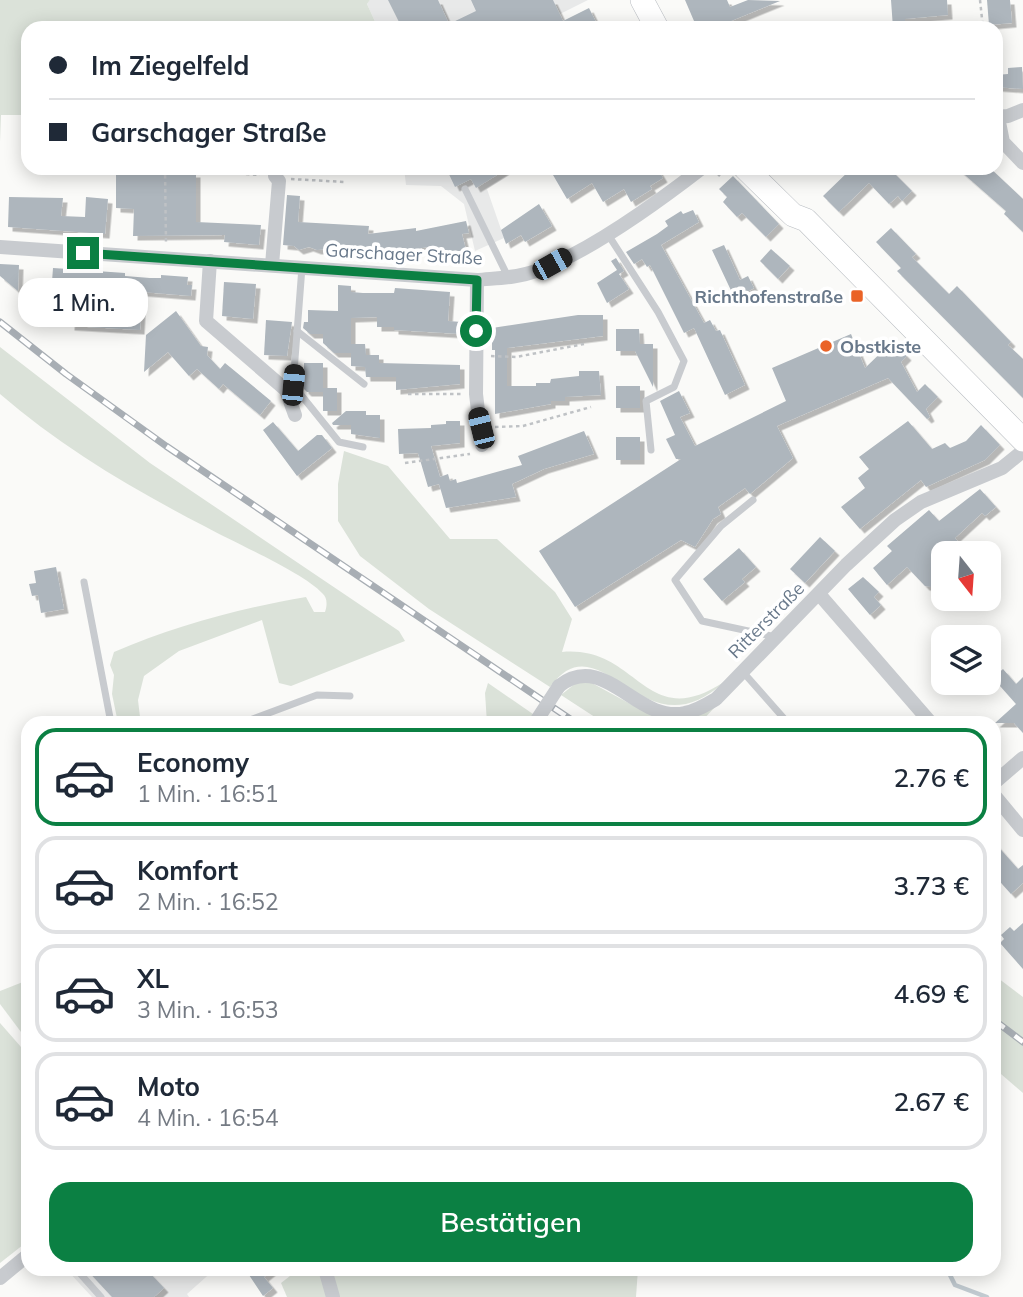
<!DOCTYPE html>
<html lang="de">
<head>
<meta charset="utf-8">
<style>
	:root { --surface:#fff; --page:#f2f2f3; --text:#1f2937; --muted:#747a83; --line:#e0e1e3; --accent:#0b8043 }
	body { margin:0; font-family:Mulish,sans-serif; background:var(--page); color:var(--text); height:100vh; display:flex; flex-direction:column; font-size:26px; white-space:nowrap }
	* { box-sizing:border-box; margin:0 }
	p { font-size:23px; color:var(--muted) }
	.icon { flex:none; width:38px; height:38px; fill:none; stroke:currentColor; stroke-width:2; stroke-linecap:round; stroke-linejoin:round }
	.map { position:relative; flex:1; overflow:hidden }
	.sheet { position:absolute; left:21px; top:716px; width:980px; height:560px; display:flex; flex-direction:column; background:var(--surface); border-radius:21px; box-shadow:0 4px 18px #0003 }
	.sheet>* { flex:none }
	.hud { position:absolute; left:21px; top:21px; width:982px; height:154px; border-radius:21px; box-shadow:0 4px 18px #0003; display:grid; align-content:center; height:154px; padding:0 28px; background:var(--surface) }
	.needle { width:46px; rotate:163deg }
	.buttons { position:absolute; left:931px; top:541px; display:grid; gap:14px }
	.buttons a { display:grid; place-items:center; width:70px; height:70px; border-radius:14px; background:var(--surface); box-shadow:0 4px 18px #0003; font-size:35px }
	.end { position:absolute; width:32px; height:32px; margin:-16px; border:9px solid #0b8043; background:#fff; box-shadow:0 0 0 4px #fff }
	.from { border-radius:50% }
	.bubble { position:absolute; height:49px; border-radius:21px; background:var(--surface); box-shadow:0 4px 18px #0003; font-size:23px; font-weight:600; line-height:49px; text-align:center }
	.car { position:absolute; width:21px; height:42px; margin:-21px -10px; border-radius:9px; box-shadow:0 0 5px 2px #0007; background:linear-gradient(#222 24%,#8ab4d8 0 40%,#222 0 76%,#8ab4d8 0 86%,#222 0) }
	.hud b { display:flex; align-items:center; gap:24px; height:66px; font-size:26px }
	.hud b+b { border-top:2px solid var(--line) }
	.hud i { width:18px; height:18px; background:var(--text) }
	ul { padding:12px 0 0; list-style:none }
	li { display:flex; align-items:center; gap:21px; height:98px; margin:0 14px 10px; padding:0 14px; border:4px solid var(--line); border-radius:21px }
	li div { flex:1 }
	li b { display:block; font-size:26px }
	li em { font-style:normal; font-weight:600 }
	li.active { border-color:var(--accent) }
	li>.icon { width:63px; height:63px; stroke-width:1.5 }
	.button { display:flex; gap:14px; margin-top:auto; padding:14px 28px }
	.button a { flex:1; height:80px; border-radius:21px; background:var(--accent); color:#fff; font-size:28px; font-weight:600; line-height:80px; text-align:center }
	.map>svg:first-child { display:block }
	.built { fill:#e8e9e9 }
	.green { fill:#dbe2d9 }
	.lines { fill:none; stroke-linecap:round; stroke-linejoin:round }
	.stream { stroke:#c2cbd1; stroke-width:4.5 }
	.building { fill:#aeb6bd; filter:url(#shadow) }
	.primary-casing { stroke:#b9bdc2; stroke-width:24 }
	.path { stroke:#bfc2c5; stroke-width:2.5; stroke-dasharray:3.5 3.5; stroke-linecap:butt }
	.lane { stroke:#c8cbcf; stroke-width:7 }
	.street { stroke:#c8cbcf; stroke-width:14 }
	.primary { stroke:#fff; stroke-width:23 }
	.rail-casing { stroke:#a8aeb4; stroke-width:7 }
	.rail { stroke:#fff; stroke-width:4.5; stroke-dasharray:13; stroke-linecap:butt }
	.street-bridge { stroke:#c8cbcf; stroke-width:14 }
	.route { stroke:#0b8043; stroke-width:9 }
	.poi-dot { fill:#ea6327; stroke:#fff; stroke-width:2.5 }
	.labels { text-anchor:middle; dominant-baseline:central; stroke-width:7; stroke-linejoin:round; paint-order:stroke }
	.street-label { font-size:18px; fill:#68788a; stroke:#fff }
	.poi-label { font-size:18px; font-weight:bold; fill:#68788a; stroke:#fff; text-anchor:end }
</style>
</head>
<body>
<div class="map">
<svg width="1023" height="1297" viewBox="0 0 1023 1297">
	<defs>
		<filter id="shadow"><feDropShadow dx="4.5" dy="4.5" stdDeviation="0" flood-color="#0004"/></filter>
	</defs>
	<rect width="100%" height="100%" fill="#fafaf8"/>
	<g class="built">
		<polygon points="370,0 588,0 560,14 566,28 378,28 367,4"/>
		<polygon points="404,168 521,168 487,189 504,238 475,251 464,204 441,186 406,185"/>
		<polygon points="66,1269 215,1269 187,1294 189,1297 92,1297"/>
	</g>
	<g class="green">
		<polygon points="0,0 370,0 367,4 378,28 28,28 28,115 1,115 0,142"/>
		<path d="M0 347 150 463 399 631 405 641 291 686 279 683 262 620 179 651 144 676 138 700 140 717 145 722 161 723H118L112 694 114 675 110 665 114 652C174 626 241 608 306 597L314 612H325C327 606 328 598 322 593 304 573 233 542 206 527 134 490 61 447 0 394Z"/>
		<path d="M344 451 388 466 450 539H497L555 592 572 619 562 652C639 645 644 734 724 682 642 758 602 616 550 687L429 609 360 556 338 521V484Z"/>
		<polygon points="590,682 636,707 715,707 700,723 604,723 561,695 576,683"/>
		<polygon points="488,683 546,723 487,723 485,693"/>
		<polygon points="994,975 1023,997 1023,1093 994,1068"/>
		<polygon points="28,980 28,1034 24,1036 0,1004 0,991"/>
		<polygon points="0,1023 28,1055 28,1241 0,1263"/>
		<polygon points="299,1269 638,1269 636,1297 287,1297 281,1283"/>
	</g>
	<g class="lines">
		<polyline class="stream" points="947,1269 955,1285 987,1297"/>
	</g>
	<g class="building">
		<polygon points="388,0 438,0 449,24 476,11 471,0 553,0 563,21 589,8 599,28 402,28"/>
		<polygon points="685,0 727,0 730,7 748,0 780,1 714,28 697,28"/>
		<polygon points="891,0 947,0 948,15 905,19 905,28 893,28"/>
		<polygon points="987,0 1010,0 1012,23 989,25"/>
		<polygon points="1022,67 1023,89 996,87 996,75 1008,74 1008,68"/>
		<polygon points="123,168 159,168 160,173 196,173 196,222 261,225 259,245 224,242 225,235 133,236 134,209 116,208 116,173 123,174"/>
		<polygon points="446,168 508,168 476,188 471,179 455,187"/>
		<polygon points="565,168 657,168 663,178 650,186 652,189 631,202 624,189 603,202 592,183 567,199 553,175"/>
		<polygon points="852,168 889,168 912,191 902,201 898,196 889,204 869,183 839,212 823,196"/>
		<polygon points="957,168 990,168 1023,199 1023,232 1004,214 1006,211"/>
		<polygon points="733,176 779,224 766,237 742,213 737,217 723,202 727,197 719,189"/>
		<polygon points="287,195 300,196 298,222 369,226 368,234 416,228 416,231 466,221 469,233 462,234 467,254 435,256 433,246 395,253 352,250 342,253 338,248 317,250 309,247 299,250 294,246 283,245"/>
		<polygon points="9,197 63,198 61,216 85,217 86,197 108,199 105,234 8,227"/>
		<polygon points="539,204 552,226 525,242 521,235 506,244 501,230"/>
		<polygon points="693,210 699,222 661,245 704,323 710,320 716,331 720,330 745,385 725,395 694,328 684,333 650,265 647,267 642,259 634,264 626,252 657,234 668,226 665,221 681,211 683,214"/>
		<polygon points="891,228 916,254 912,257 949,294 957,286 1011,342 1008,345 1023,359 1023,398 897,271 901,268 876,242"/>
		<polygon points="724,245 740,280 748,276 754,288 735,299 712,250"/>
		<polygon points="771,249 790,266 778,279 760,261"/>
		<polygon points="616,258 624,271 619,274 629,289 607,303 597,283 617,270 611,261"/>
		<polygon points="0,264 19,265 18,291 0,276"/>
		<polygon points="53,268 125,273 125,276 150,278 161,278 161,275 188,277 187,285 192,285 191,296 142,292 140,330 70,326 72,296 51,295"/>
		<polygon points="224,282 256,284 253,319 222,316"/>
		<polygon points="338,285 351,286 351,292 363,293 394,293 395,288 450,292 448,321 462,322 461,334 394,330 394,327 377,327 377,317 351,318 351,344 365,344 366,355 379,355 379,363 460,365 460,384 396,390 396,377 366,377 365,367 351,366 351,353 334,353 323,343 323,334 310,334 303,328 304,322 308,322 308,310 338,311"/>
		<polygon points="176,311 201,346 208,347 207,355 220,369 225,363 271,401 260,415 223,384 219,389 197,369 189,376 168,352 144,372 146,335"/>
		<polygon points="578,315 603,315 603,336 507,348 507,386 536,386 536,383 550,383 551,379 579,376 579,371 599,371 601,395 565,397 565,401 551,401 551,404 495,414 495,350 492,350 492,328"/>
		<polygon points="266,320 292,322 287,356 264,355"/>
		<polygon points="616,329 639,329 640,344 653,344 653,387 635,351 616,351"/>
		<polygon points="851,334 865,368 893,341 900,349 907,356 901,362 917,392 925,384 938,397 926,409 930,417 927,419 888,378 777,426 793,458 750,494 745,488 718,507 721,514 713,519 695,547 681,540 575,607 539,551 681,459 676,459 666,439 675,435 660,401 679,391 690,413 680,417 695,446 786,401 772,368"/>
		<polygon points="304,363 323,363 323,388 337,388 337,411 323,411 323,392 307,392 304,389"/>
		<rect x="616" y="386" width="24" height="22"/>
		<polygon points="346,411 366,411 366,415 380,415 380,438 351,434 351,425 333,425 332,423"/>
		<polygon points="446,421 460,421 460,443 431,446 440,477 448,474 450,481 456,479 457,483 522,465 518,456 584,431 594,454 544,469 512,484 516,497 446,508 439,484 428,487 418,453 399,454 398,429 431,428 431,425 446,424"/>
		<polygon points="908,421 932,449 945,443 950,448 966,441 981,425 1000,445 985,460 926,487 921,480 860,529 841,507 865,488 858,478 869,469 859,457"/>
		<polygon points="273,422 298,451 317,435 322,435 332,448 297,476 263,430"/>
		<rect x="616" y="437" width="24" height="23"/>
		<polygon points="980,489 996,507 985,516 982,513 955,538 963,547 957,553 943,553 943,582 937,588 925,586 907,567 887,585 873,568 892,551 887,546 929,510 939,521"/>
		<polygon points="820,537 835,551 805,583 790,569"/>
		<polygon points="739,548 756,567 742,579 745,582 722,601 703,579"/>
		<polygon points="56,567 64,609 41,613 38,595 32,596 29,584 36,583 34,571"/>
		<polygon points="863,577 879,592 874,597 881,605 870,615 848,589"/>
		<polygon points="1003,669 1016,684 1023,677 1023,733 1014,723 995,723 1016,704 993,678"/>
		<polygon points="994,842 1018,869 1023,865 1023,883 1011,894 994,875"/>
		<polygon points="1023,923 1023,969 1000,943 1004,939 1001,935 1010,927 1014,931"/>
		<polygon points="86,1269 146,1269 164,1288 154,1297 112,1297"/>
		<polygon points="245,1269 274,1269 264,1277 273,1288 263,1296"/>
	</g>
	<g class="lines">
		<g class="primary-casing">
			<g id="primary">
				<polyline points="642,0 657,28"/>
				<polyline points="745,168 793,215 806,220 1023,440"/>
			</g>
		</g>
		<g class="path">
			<polyline points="980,0 983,28"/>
			<polyline points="165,168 166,245"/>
			<polyline points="232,173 260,175"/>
			<polyline points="718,174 720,176"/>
			<polyline points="291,179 345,182"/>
			<polyline points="491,356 516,357 584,344"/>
			<polyline points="408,394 464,394"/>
			<polyline points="495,427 523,426 591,407"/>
			<polyline points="405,463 470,454"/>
		</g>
		<g class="lane">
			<polyline points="465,189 508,277"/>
			<polyline points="607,233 658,312 684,361 674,387 646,401 651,450"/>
			<polyline points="302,267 293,385 339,442 363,447"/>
			<polyline points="297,331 364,384"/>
			<polyline points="753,500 721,526 675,580 702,621 776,637"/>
			<polyline points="84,582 111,723"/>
			<polyline points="743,672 788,723"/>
			<polyline points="242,723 317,695 350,696"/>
			<polyline points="76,1269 101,1297"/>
		</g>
		<g class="street">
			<polyline points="996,117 1008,116 1023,110"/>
			<polyline points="998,117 1003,142 1023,163"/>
			<path d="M0 247 477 280C497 278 517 278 536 271 588 253 658 202 702 168"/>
			<polyline points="210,261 206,321 286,390 295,415"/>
			<polyline points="272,265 279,181 275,176 276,168"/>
			<polyline points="477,280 476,394 482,445"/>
			<polyline points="819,594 931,723"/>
			<path d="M559 686C605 650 637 724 685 713 696 711 706 705 716 699L846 565 895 520 921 502 1002 468 1023 451"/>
			<polyline points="994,783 1023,758"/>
			<polyline points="994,795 1023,830"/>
			<polyline points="325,1269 333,1297"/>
			<polyline points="0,1278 28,1255"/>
		</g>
		<use href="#primary" class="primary"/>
		<g class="rail-casing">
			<g id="rail">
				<polyline points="0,322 66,374 166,446 576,723"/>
				<polyline points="994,1020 1023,1042"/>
			</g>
		</g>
		<use href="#rail" class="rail"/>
		<polyline class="street-bridge" points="535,723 559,686"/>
	</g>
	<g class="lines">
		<polyline class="route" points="83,253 477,280 476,331"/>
	</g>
	<g class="poi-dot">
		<rect x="850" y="289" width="14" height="14" rx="3.5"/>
		<circle cx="826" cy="346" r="7"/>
	</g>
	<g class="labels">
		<g class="street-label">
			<text transform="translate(404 254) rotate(3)">Garschager Straße</text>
			<text transform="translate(766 620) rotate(-45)">Ritterstraße</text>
		</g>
		<g class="poi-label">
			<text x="843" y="296">Richthofenstraße</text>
			<text x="840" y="346" text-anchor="start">Obstkiste</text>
		</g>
	</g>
</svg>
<div class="buttons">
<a><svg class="needle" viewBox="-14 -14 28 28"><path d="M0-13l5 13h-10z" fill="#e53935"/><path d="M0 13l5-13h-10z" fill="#747a83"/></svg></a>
<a><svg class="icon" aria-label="layers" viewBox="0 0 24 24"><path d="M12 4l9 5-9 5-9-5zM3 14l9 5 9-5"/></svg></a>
</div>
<i class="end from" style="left:476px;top:331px"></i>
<i class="end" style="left:83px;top:253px"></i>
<div class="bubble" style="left:18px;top:278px;width:130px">1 Min.</div>
<i class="car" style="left:552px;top:264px;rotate:61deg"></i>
<i class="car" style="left:293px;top:385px;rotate:5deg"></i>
<i class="car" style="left:481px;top:428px;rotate:346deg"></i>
<div class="hud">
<b><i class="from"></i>Im Ziegelfeld</b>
<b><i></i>Garschager Straße</b>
</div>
<section class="sheet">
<ul>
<li class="active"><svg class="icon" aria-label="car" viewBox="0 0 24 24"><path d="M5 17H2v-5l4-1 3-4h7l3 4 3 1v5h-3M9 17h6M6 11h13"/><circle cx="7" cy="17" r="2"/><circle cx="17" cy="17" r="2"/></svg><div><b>Economy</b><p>1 Min. · 16:51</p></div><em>2.76 €</em></li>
<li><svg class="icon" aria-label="car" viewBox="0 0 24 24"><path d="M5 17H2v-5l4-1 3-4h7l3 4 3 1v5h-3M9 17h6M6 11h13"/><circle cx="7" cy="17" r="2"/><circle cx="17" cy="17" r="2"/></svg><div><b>Komfort</b><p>2 Min. · 16:52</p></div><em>3.73 €</em></li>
<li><svg class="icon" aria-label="car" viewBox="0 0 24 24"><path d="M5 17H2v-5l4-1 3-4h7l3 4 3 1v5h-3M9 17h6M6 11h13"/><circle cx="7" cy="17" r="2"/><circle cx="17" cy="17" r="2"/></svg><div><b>XL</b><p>3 Min. · 16:53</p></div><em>4.69 €</em></li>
<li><svg class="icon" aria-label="car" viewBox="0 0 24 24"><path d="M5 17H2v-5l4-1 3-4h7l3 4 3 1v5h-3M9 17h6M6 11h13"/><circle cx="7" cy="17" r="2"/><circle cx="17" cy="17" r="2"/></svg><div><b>Moto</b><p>4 Min. · 16:54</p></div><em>2.67 €</em></li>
</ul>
<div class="button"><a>Bestätigen</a></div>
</section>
</div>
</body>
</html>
